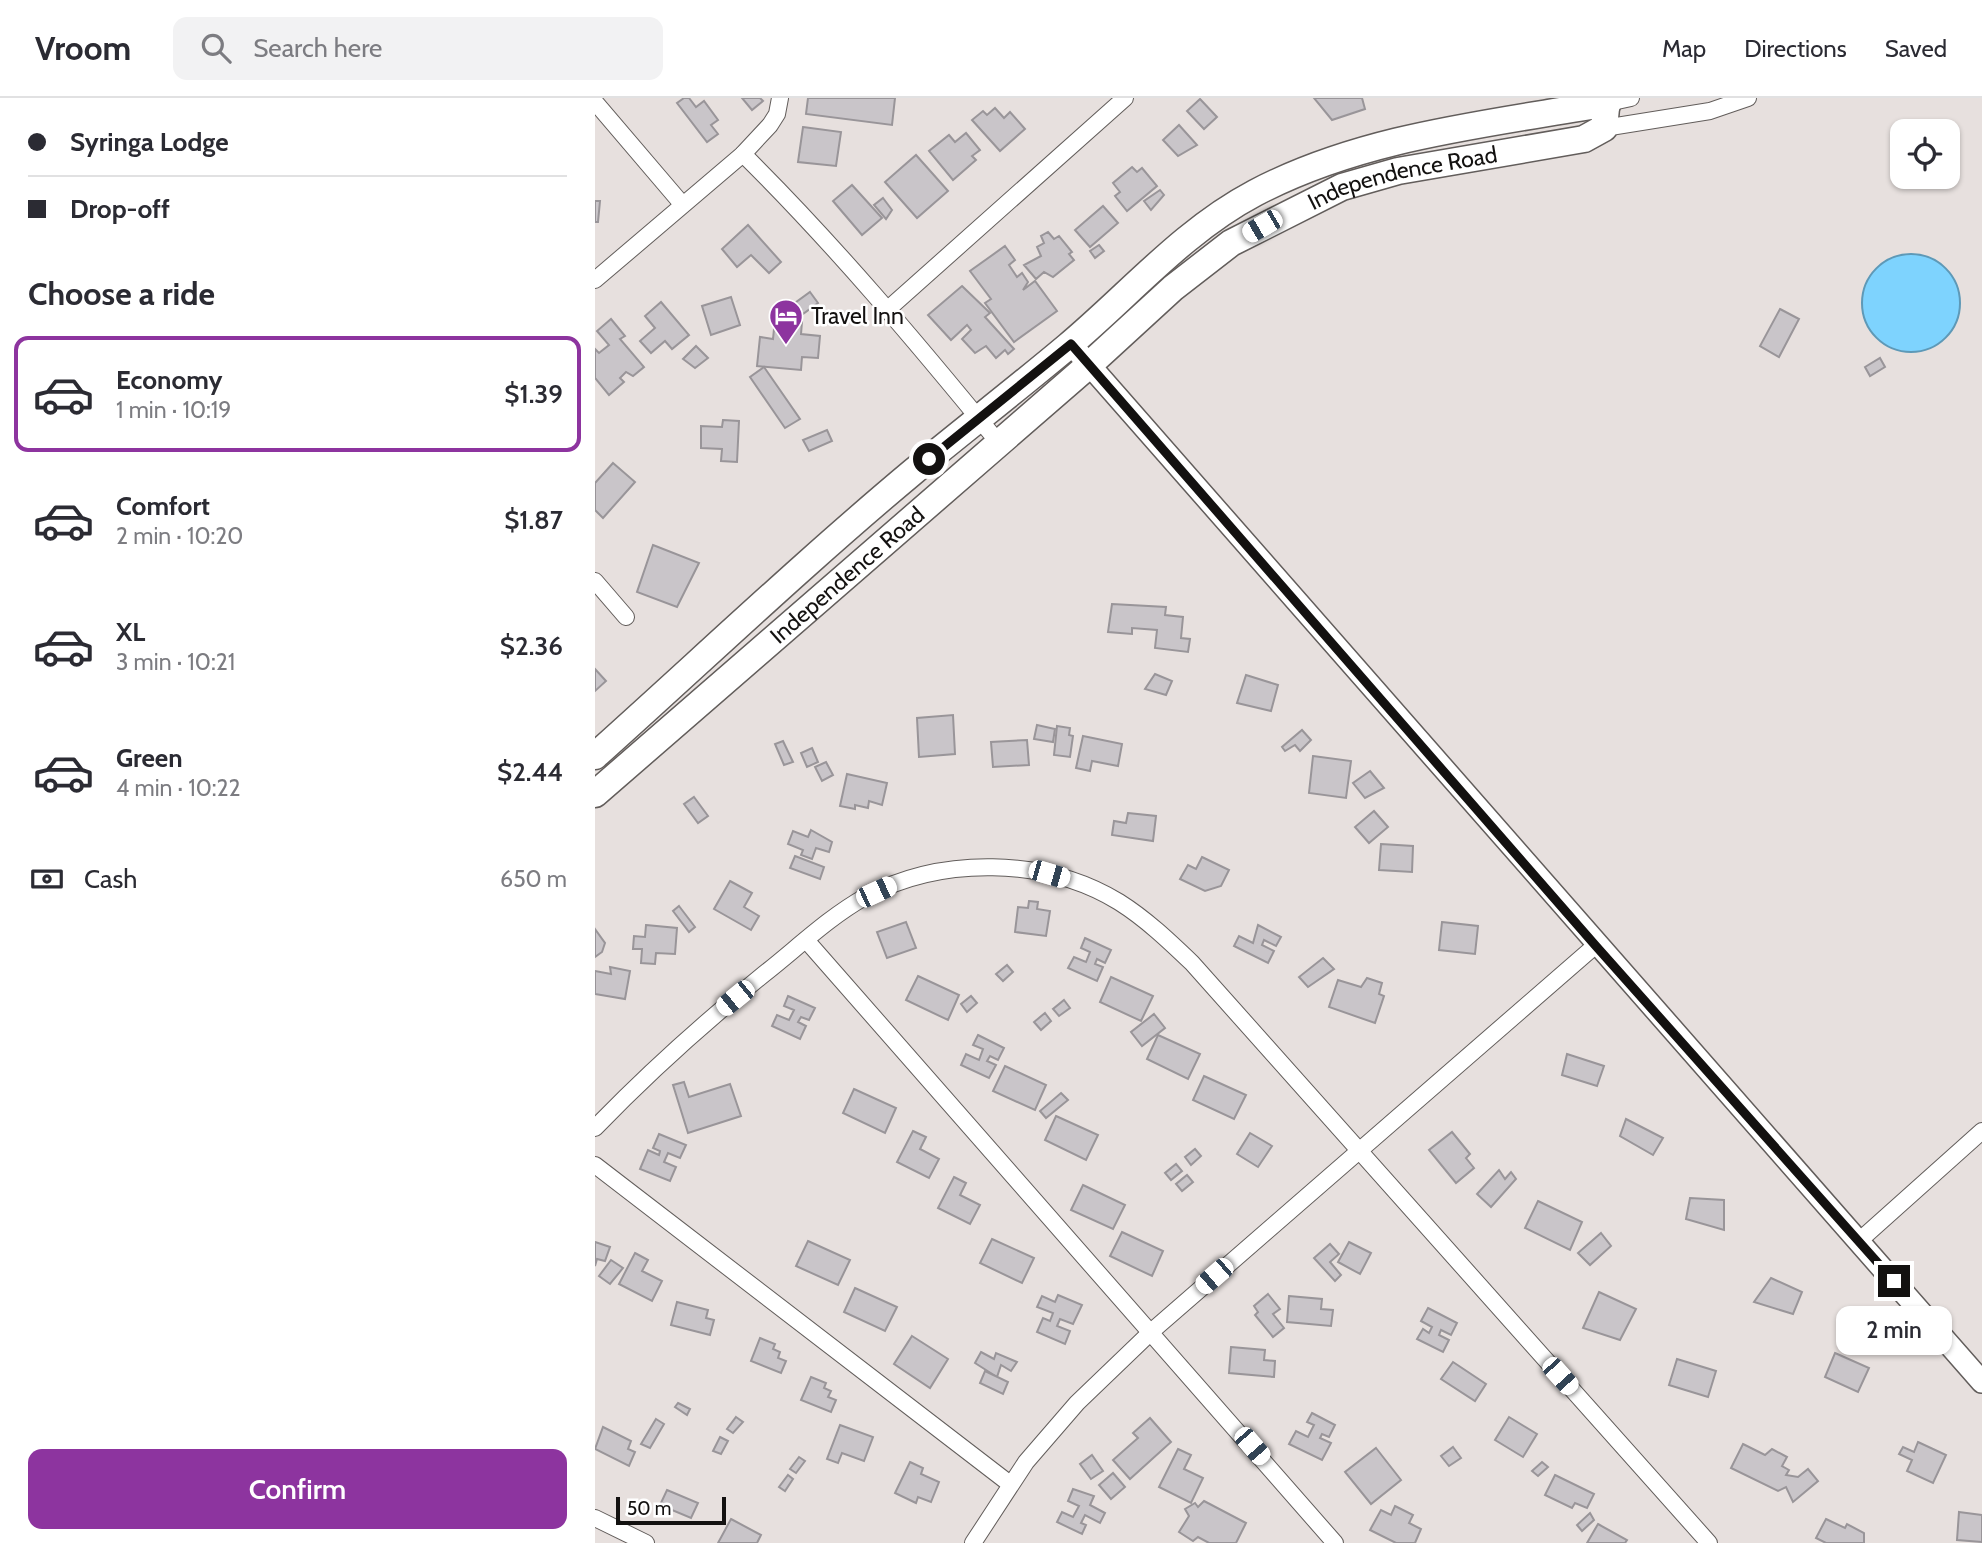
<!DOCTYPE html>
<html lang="en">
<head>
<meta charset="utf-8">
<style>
	:root { --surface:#fff; --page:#f2f2f3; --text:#2b2b33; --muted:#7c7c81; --line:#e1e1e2; --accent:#8d349f }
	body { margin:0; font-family:Cabin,sans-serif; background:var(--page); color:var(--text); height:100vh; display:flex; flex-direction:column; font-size:26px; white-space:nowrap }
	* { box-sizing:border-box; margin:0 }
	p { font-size:23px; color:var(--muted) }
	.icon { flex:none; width:38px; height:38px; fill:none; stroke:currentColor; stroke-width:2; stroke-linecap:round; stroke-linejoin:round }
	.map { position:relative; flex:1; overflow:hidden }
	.drawer { display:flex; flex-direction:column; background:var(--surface); width:595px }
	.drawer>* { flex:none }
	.hud { display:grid; align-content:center; height:154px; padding:0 28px; background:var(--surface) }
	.controls { position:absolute; left:1295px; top:21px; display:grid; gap:14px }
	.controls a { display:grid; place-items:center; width:70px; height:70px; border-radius:14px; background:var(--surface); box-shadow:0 2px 5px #0004; font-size:35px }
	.scale { position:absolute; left:21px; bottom:18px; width:110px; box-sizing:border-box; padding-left:7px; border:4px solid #131110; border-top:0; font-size:19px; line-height:24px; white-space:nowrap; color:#131110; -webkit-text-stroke:5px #fff; paint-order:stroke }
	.end { position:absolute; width:32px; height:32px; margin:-16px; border:9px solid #131110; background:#fff; box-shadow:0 0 0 4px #fff }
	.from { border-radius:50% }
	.bubble { position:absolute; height:49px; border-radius:14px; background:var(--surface); box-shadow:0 2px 5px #0004; font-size:23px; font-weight:600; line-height:49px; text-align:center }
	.car { position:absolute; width:21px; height:42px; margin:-21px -10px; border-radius:9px; box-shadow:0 0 5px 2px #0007; background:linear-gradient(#fff 24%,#345 0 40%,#fff 0 76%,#345 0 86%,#fff 0) }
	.hud b { display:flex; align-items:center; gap:24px; height:66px; font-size:26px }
	.hud b+b { border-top:2px solid var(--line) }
	.hud i { width:18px; height:18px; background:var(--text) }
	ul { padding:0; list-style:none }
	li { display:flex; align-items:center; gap:21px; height:116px; margin:0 14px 10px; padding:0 14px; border:4px solid transparent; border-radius:14px }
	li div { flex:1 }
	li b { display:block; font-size:26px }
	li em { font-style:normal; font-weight:600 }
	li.current { border-color:var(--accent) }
	li>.icon { width:63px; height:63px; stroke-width:1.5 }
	h2 { padding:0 28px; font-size:32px; line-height:84px }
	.pay { display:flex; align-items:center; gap:18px; height:77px; padding:0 28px; font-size:26px }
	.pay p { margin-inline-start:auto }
	.action { display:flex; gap:14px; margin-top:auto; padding:14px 28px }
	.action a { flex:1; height:80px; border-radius:14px; background:var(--accent); color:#fff; font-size:28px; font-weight:600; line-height:80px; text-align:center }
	header { display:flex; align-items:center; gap:42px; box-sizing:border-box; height:98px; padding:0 35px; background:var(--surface); border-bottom:2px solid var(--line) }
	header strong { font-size:33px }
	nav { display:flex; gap:38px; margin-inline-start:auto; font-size:24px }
	.search { width:490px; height:63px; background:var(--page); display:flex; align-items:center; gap:18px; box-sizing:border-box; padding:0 24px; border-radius:14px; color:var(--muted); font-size:26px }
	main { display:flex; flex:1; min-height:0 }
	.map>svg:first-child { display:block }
	.water { fill:#7ed3fe; stroke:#5e99b7; stroke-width:2 }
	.building { fill:#c9c5c9; stroke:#999599; stroke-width:2 }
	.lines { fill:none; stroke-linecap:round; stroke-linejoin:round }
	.minor-casing { stroke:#625d5b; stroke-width:18 }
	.tertiary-casing { stroke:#625d5b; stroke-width:24 }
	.primary-casing { stroke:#625d5b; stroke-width:29 }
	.minor { stroke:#fff; stroke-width:16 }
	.tertiary { stroke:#fff; stroke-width:21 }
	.primary { stroke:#fff; stroke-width:26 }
	.route { stroke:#131110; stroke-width:9 }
	.labels { text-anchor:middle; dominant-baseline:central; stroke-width:5; stroke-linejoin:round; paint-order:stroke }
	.street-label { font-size:23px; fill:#131110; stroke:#fff }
	.poi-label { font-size:23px; fill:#131110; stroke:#fff; text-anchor:start }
</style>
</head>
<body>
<header>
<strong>Vroom</strong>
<div class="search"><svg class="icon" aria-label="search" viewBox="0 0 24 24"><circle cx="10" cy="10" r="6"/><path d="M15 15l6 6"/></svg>Search here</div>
<nav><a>Map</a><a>Directions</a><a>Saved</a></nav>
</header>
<main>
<section class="drawer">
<div class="hud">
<b><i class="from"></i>Syringa Lodge</b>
<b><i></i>Drop-off</b>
</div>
<h2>Choose a ride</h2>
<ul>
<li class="current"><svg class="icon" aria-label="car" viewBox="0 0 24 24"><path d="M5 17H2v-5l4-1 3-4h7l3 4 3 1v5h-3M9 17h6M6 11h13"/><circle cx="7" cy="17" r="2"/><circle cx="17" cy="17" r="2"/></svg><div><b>Economy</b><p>1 min · 10:19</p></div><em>$1.39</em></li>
<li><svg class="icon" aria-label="car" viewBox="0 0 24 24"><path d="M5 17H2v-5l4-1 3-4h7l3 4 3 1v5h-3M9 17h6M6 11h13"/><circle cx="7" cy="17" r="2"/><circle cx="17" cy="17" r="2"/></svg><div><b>Comfort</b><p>2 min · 10:20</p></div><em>$1.87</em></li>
<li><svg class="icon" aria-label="car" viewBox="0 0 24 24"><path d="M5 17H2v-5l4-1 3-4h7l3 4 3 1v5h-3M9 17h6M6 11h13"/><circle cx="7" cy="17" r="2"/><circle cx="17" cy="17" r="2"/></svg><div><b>XL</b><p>3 min · 10:21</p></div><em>$2.36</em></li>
<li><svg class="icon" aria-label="car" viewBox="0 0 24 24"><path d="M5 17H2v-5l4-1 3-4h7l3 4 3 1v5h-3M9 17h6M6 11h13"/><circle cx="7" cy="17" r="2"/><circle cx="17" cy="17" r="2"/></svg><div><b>Green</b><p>4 min · 10:22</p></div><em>$2.44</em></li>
</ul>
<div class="pay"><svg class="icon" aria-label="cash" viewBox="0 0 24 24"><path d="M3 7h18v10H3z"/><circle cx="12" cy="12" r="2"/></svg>Cash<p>650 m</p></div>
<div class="action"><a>Confirm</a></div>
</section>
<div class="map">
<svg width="1387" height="1445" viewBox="0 0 1387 1445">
	<rect width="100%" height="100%" fill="#e7e0de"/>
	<circle class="water" cx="1316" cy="205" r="49"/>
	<g class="building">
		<polygon points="89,0 94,0 101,9 109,3 123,22 116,27 123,36 112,44 82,5"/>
		<polygon points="147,0 165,0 168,3 157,12"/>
		<polygon points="213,0 300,0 297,27 211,16"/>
		<polygon points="719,0 767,0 770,11 737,22"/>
		<polygon points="605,1 622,19 609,31 592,13"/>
		<polygon points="400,10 409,20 415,14 430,31 405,53 377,22 388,13 392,17"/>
		<polygon points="584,27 602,47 583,58 568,42"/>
		<polygon points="208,29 246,34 241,68 203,64"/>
		<polygon points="371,35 385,52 377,58 381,62 358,82 334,53 354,37 360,44"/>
		<polygon points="321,57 353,93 322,120 290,84"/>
		<polygon points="537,69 542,74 547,70 562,88 532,113 520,98 525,94 518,85"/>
		<polygon points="257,87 287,120 267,137 238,103"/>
		<polygon points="565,92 569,97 556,112 549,103"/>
		<polygon points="288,100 297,112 291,121 279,107"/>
		<polygon points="0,103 5,103 3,124 0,124"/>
		<polygon points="508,108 523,125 495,149 480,132"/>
		<polygon points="153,127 186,164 174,175 156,157 142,169 127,151"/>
		<polygon points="453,134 459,141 464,138 477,154 474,156 479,162 458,179 449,174 441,181 429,167 446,158 442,149 449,145 446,138"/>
		<polygon points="504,147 509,153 500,160 495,153"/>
		<polygon points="410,148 420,162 414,167 422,179 427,175 433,184 428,192 440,183 462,213 419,244 390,205 396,201 375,173"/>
		<polygon points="367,188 395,215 390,219 419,251 413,256 410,252 401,260 391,248 380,255 367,241 376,232 372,227 356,242 333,217"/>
		<polygon points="215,194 223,205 201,221 193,210"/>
		<polygon points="136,199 145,227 116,237 107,208"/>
		<polygon points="66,204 94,237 77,251 70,243 56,255 45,243 60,230 50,218"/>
		<polygon points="1185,211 1204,221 1184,259 1165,248"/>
		<polygon points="16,221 30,238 25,241 49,269 38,278 31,274 25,280 29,284 14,297 0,280 0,251 4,255 14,247 2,233"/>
		<polygon points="180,221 207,224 206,236 225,238 223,260 207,259 206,272 162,268 165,239 178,241"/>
		<polygon points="101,248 113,260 100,270 88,261"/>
		<polygon points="1285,260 1290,269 1275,278 1270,269"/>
		<polygon points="169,269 205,321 190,330 155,279"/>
		<polygon points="128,322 144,323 142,364 126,363 127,351 106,350 106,328 127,329"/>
		<polygon points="232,332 237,343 214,353 208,342"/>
		<polygon points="18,365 40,384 8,420 0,412 0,385"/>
		<polygon points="58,447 104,465 82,509 42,494"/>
		<polygon points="517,506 571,509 570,517 588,519 586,540 595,541 593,554 560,550 562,532 537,530 537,536 513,534"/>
		<polygon points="0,571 11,583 0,593"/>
		<polygon points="560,576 577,583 571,597 550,591"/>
		<polygon points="651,577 683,587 676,613 642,605"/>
		<polygon points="358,617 360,656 324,659 322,620"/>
		<polygon points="442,627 460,631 458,644 439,641"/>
		<polygon points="462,628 475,630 474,637 478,638 475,659 459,657"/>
		<polygon points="707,632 716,642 705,653 700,647 690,653 687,649"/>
		<polygon points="488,638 527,646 523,668 497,663 495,673 481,670"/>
		<polygon points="432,642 434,667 398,669 396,644"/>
		<polygon points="188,643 198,664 189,667 180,646"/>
		<polygon points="217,650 223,664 212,669 206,655"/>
		<polygon points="718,658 756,663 751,700 714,695"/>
		<polygon points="231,664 238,677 227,683 220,669"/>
		<polygon points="775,673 789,690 770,700 758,685"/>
		<polygon points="252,676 292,685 287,707 274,703 273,710 260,707 260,711 245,708"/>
		<polygon points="99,699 113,718 103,725 89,706"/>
		<polygon points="779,713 793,729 774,745 760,729"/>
		<polygon points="533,715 561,718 558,743 517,737 519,723 531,725"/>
		<polygon points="216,732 237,744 234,754 221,750 217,761 206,757 208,752 193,746 198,733 213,739"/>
		<polygon points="786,746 818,748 817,774 784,772"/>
		<polygon points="200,758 229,769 225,781 195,770"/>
		<polygon points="607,759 634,772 626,788 610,793 585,781 593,767 601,771"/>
		<polygon points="135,783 157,795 149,809 164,818 156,832 119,811"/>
		<polygon points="434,803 443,804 442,811 455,813 451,838 420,834 423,809 433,810"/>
		<polygon points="84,808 100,829 94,834 78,813"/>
		<polygon points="311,824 321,850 292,860 282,834"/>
		<polygon points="847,824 883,828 880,856 844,852"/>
		<polygon points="51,827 82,830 80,856 61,855 60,866 46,865 47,851 38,851 39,838 50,839"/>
		<polygon points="663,827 686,839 681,848 669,842 667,847 679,853 673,865 639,848 644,838 658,845"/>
		<polygon points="0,831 10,845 7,854 0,859"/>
		<polygon points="490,840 516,852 510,865 502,861 500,866 508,869 502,883 473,870 479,859 491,864 495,854 486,850"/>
		<polygon points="728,860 739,871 713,889 704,879"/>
		<polygon points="412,867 418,874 408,883 401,876"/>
		<polygon points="15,869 35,873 30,901 0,896 0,873 16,876"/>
		<polygon points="323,878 364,897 353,922 311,902"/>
		<polygon points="516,879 558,898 546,923 505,904"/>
		<polygon points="772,880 787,885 784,896 789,898 780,925 734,909 743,882 766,889"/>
		<polygon points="193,898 220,910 214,922 206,919 203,924 211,928 205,941 177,928 182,917 194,922 199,912 189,908"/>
		<polygon points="376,898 382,905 372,914 366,906"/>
		<polygon points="469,902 475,910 464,918 458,911"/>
		<polygon points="450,915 456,923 446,932 439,924"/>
		<polygon points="559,916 570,930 547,948 536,934"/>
		<polygon points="383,937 409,950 403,962 395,958 392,963 401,967 394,980 366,967 371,956 384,962 388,951 378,947"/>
		<polygon points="563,937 605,956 593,981 552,961"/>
		<polygon points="972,956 1009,968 1002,988 967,977"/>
		<polygon points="410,968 451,987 440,1012 398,993"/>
		<polygon points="609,978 651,997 639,1021 598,1002"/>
		<polygon points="89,984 94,999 135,986 146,1018 93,1035 78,987"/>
		<polygon points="259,991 301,1010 290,1035 248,1015"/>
		<polygon points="466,995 473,1002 451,1020 445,1013"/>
		<polygon points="461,1018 503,1037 491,1062 450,1042"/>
		<polygon points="1031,1021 1068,1040 1058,1057 1025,1038"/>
		<polygon points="318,1033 331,1039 325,1051 344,1061 334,1080 302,1064"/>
		<polygon points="857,1034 875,1056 871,1060 879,1070 861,1085 834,1052"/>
		<polygon points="655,1035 677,1048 663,1069 642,1056"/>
		<polygon points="64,1036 91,1047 85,1060 73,1055 69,1064 81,1069 75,1083 45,1071 53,1052 64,1057 65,1053 58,1050"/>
		<polygon points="600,1051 606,1058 596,1067 590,1059"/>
		<polygon points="581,1066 587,1073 576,1082 570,1075"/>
		<polygon points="904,1072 910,1081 916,1074 921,1081 896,1109 882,1096"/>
		<polygon points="592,1077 598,1084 587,1093 581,1086"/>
		<polygon points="359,1079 371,1085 365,1097 385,1107 375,1126 343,1110"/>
		<polygon points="488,1087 530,1107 518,1131 476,1112"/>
		<polygon points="1095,1100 1129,1102 1129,1132 1091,1121"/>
		<polygon points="943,1103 987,1124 975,1152 930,1130"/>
		<polygon points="527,1134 568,1153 557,1178 515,1158"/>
		<polygon points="1006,1135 1016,1148 995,1167 983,1155"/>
		<polygon points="397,1141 439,1160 427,1185 385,1165"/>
		<polygon points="213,1143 255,1162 243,1187 201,1168"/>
		<polygon points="0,1144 15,1149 10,1163 2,1161 0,1168"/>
		<polygon points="754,1144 776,1155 765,1176 743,1164"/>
		<polygon points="735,1146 744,1156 735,1164 746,1177 740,1183 719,1160"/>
		<polygon points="40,1155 53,1162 47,1173 67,1183 57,1203 24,1186"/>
		<polygon points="16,1162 28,1170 15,1186 4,1178"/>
		<polygon points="1176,1180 1207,1194 1198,1216 1159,1204"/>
		<polygon points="260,1190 302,1209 290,1233 249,1214"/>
		<polygon points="1004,1194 1041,1211 1025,1242 988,1230"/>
		<polygon points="673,1196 685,1211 678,1216 689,1230 678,1239 660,1217 663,1214 659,1208"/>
		<polygon points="463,1197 487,1207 478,1226 465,1221 462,1228 475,1233 470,1246 442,1234 448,1220 455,1223 458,1215 442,1209 447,1198 460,1204"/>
		<polygon points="694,1198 727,1201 726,1211 738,1212 736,1228 692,1224"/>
		<polygon points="82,1204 113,1212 111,1220 119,1222 115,1237 76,1227"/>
		<polygon points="833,1210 862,1225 856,1237 846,1232 844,1237 854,1242 848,1254 822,1241 828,1231 834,1235 837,1229 826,1223"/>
		<polygon points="317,1238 353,1261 335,1290 299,1266"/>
		<polygon points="165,1240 180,1246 178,1251 185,1254 183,1260 191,1263 186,1275 156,1263"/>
		<polygon points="636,1249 670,1252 669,1262 680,1263 679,1279 634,1275"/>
		<polygon points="386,1254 399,1261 401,1255 422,1264 416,1273 406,1267 402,1279 380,1265"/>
		<polygon points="1240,1255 1274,1270 1263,1294 1230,1279"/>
		<polygon points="1082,1261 1121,1273 1113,1299 1074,1287"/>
		<polygon points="858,1264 891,1286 880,1303 846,1281"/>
		<polygon points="390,1273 413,1284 408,1296 385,1285"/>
		<polygon points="216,1279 231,1285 229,1290 236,1293 233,1299 241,1302 236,1314 206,1302"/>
		<polygon points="83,1305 95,1311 92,1317 80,1309"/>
		<polygon points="717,1315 740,1327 734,1339 727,1336 725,1340 736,1345 727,1362 694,1346 701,1333 713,1339 719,1327 712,1324"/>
		<polygon points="141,1319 148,1324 138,1335 132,1331"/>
		<polygon points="914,1319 942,1336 928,1359 900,1342"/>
		<polygon points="555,1320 576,1344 535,1381 518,1362 543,1340 538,1335"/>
		<polygon points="61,1321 69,1326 55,1350 46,1346"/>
		<polygon points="245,1327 278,1339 269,1363 247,1355 243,1365 232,1361"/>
		<polygon points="8,1329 36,1343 33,1351 40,1354 34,1368 0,1351"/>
		<polygon points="125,1339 133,1343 126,1356 118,1353"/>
		<polygon points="1323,1344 1351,1357 1338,1385 1312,1373 1317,1362 1304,1356 1308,1349 1319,1354"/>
		<polygon points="1148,1346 1170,1357 1177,1351 1192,1359 1187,1368 1194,1372 1191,1377 1203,1379 1213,1371 1223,1383 1198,1404 1191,1389 1183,1393 1136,1370"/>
		<polygon points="858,1349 866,1360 854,1368 846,1358"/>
		<polygon points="781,1350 806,1382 776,1406 750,1374"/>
		<polygon points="583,1351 596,1357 589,1371 608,1380 596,1405 564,1389"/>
		<polygon points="497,1357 508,1373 496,1381 485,1366"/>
		<polygon points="204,1359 210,1363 201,1375 195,1371"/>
		<polygon points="315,1364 328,1370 326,1376 344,1384 336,1404 323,1399 321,1405 300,1395"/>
		<polygon points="947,1364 953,1369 943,1378 937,1373"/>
		<polygon points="518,1375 530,1389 516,1401 504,1387"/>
		<polygon points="193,1377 198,1381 190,1393 184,1389"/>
		<polygon points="960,1377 999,1396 992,1410 980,1405 977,1410 950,1397"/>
		<polygon points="478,1391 499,1398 495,1407 510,1415 505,1425 490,1417 486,1425 491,1427 487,1436 462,1424 467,1414 478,1419 484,1408 473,1403"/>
		<polygon points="72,1392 103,1405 96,1420 65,1407"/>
		<polygon points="609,1403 651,1425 641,1445 614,1445 603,1439 598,1443 584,1434 594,1418 590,1411 600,1405 603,1409"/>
		<polygon points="800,1408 818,1417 814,1425 826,1431 820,1445 801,1445 775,1432 786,1412 796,1417"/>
		<polygon points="1364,1414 1387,1417 1387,1444 1362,1442"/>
		<polygon points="995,1415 999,1422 987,1433 982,1427"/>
		<polygon points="136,1421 166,1437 162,1445 123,1445"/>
		<polygon points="1231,1421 1250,1430 1252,1426 1269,1435 1269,1445 1231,1445 1221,1440"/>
		<polygon points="1003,1426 1032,1442 1030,1445 992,1445"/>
	</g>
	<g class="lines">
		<g class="minor-casing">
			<g id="minor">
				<polyline points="0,4 87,106"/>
				<polyline points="1013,5 1036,0"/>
				<polyline points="1009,30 1115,13 1153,0"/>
				<path d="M148 56C239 146 322 245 403 344"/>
				<polyline points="0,182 148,56 175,27 182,16 185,0"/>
				<polyline points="292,212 530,0"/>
				<polyline points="0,483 31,519"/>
				<polyline points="211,842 740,1445"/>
				<path d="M0 1030C53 975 110 924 169 876 201 851 234 819 270 799 346 758 450 759 524 804 551 821 574 843 597 865L1114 1445"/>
				<polyline points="0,1067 415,1386"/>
				<polyline points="1264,1143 1387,1033"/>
				<polyline points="0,1420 51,1445"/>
				<polyline points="378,1445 431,1364 482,1305 557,1233 1001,847"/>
			</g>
		</g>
		<g class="tertiary-casing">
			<polyline id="tertiary" points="476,246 1387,1284"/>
		</g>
		<g class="primary-casing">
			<g id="primary">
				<path d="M0 658C106 563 210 464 319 373 370 331 423 290 473 248 535 196 588 133 660 95 768 38 894 26 1013 5"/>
				<path id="s1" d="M0 696 494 267 578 190 636 145 747 89 803 73 989 41 1009 30 1012 0"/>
			</g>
		</g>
		<use href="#minor" class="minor"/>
		<use href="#tertiary" class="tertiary"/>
		<use href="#primary" class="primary"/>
	</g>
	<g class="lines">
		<polyline class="route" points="334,361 476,246 1000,847 1299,1183"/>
	</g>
	<defs>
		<g id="hotel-pin" transform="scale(1.75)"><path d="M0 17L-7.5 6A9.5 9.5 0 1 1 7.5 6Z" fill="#8d349f" stroke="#fff"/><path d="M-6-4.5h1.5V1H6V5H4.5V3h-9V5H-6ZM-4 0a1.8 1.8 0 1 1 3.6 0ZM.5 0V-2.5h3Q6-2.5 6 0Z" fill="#fff"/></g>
	</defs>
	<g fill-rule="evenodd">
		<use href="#hotel-pin" x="191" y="218"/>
	</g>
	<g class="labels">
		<g class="street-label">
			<text stroke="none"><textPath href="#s1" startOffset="1027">Independence Road</textPath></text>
			<text stroke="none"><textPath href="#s1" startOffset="334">Independence Road</textPath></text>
		</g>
		<g class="poi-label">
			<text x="216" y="218">Travel Inn</text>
		</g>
	</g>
</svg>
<div class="controls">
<a><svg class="icon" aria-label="locate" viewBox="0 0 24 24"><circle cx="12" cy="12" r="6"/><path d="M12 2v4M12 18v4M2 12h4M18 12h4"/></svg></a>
</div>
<div class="scale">50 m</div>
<i class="end from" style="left:334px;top:361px"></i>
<i class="end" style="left:1299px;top:1183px"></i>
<div class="bubble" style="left:1241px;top:1208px;width:116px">2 min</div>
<i class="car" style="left:667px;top:128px;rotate:240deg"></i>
<i class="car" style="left:454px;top:776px;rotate:106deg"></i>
<i class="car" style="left:281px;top:794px;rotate:65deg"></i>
<i class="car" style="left:140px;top:900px;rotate:231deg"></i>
<i class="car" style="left:619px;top:1178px;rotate:229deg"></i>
<i class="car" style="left:965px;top:1278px;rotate:138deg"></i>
<i class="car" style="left:657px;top:1348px;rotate:139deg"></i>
</div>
</main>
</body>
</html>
